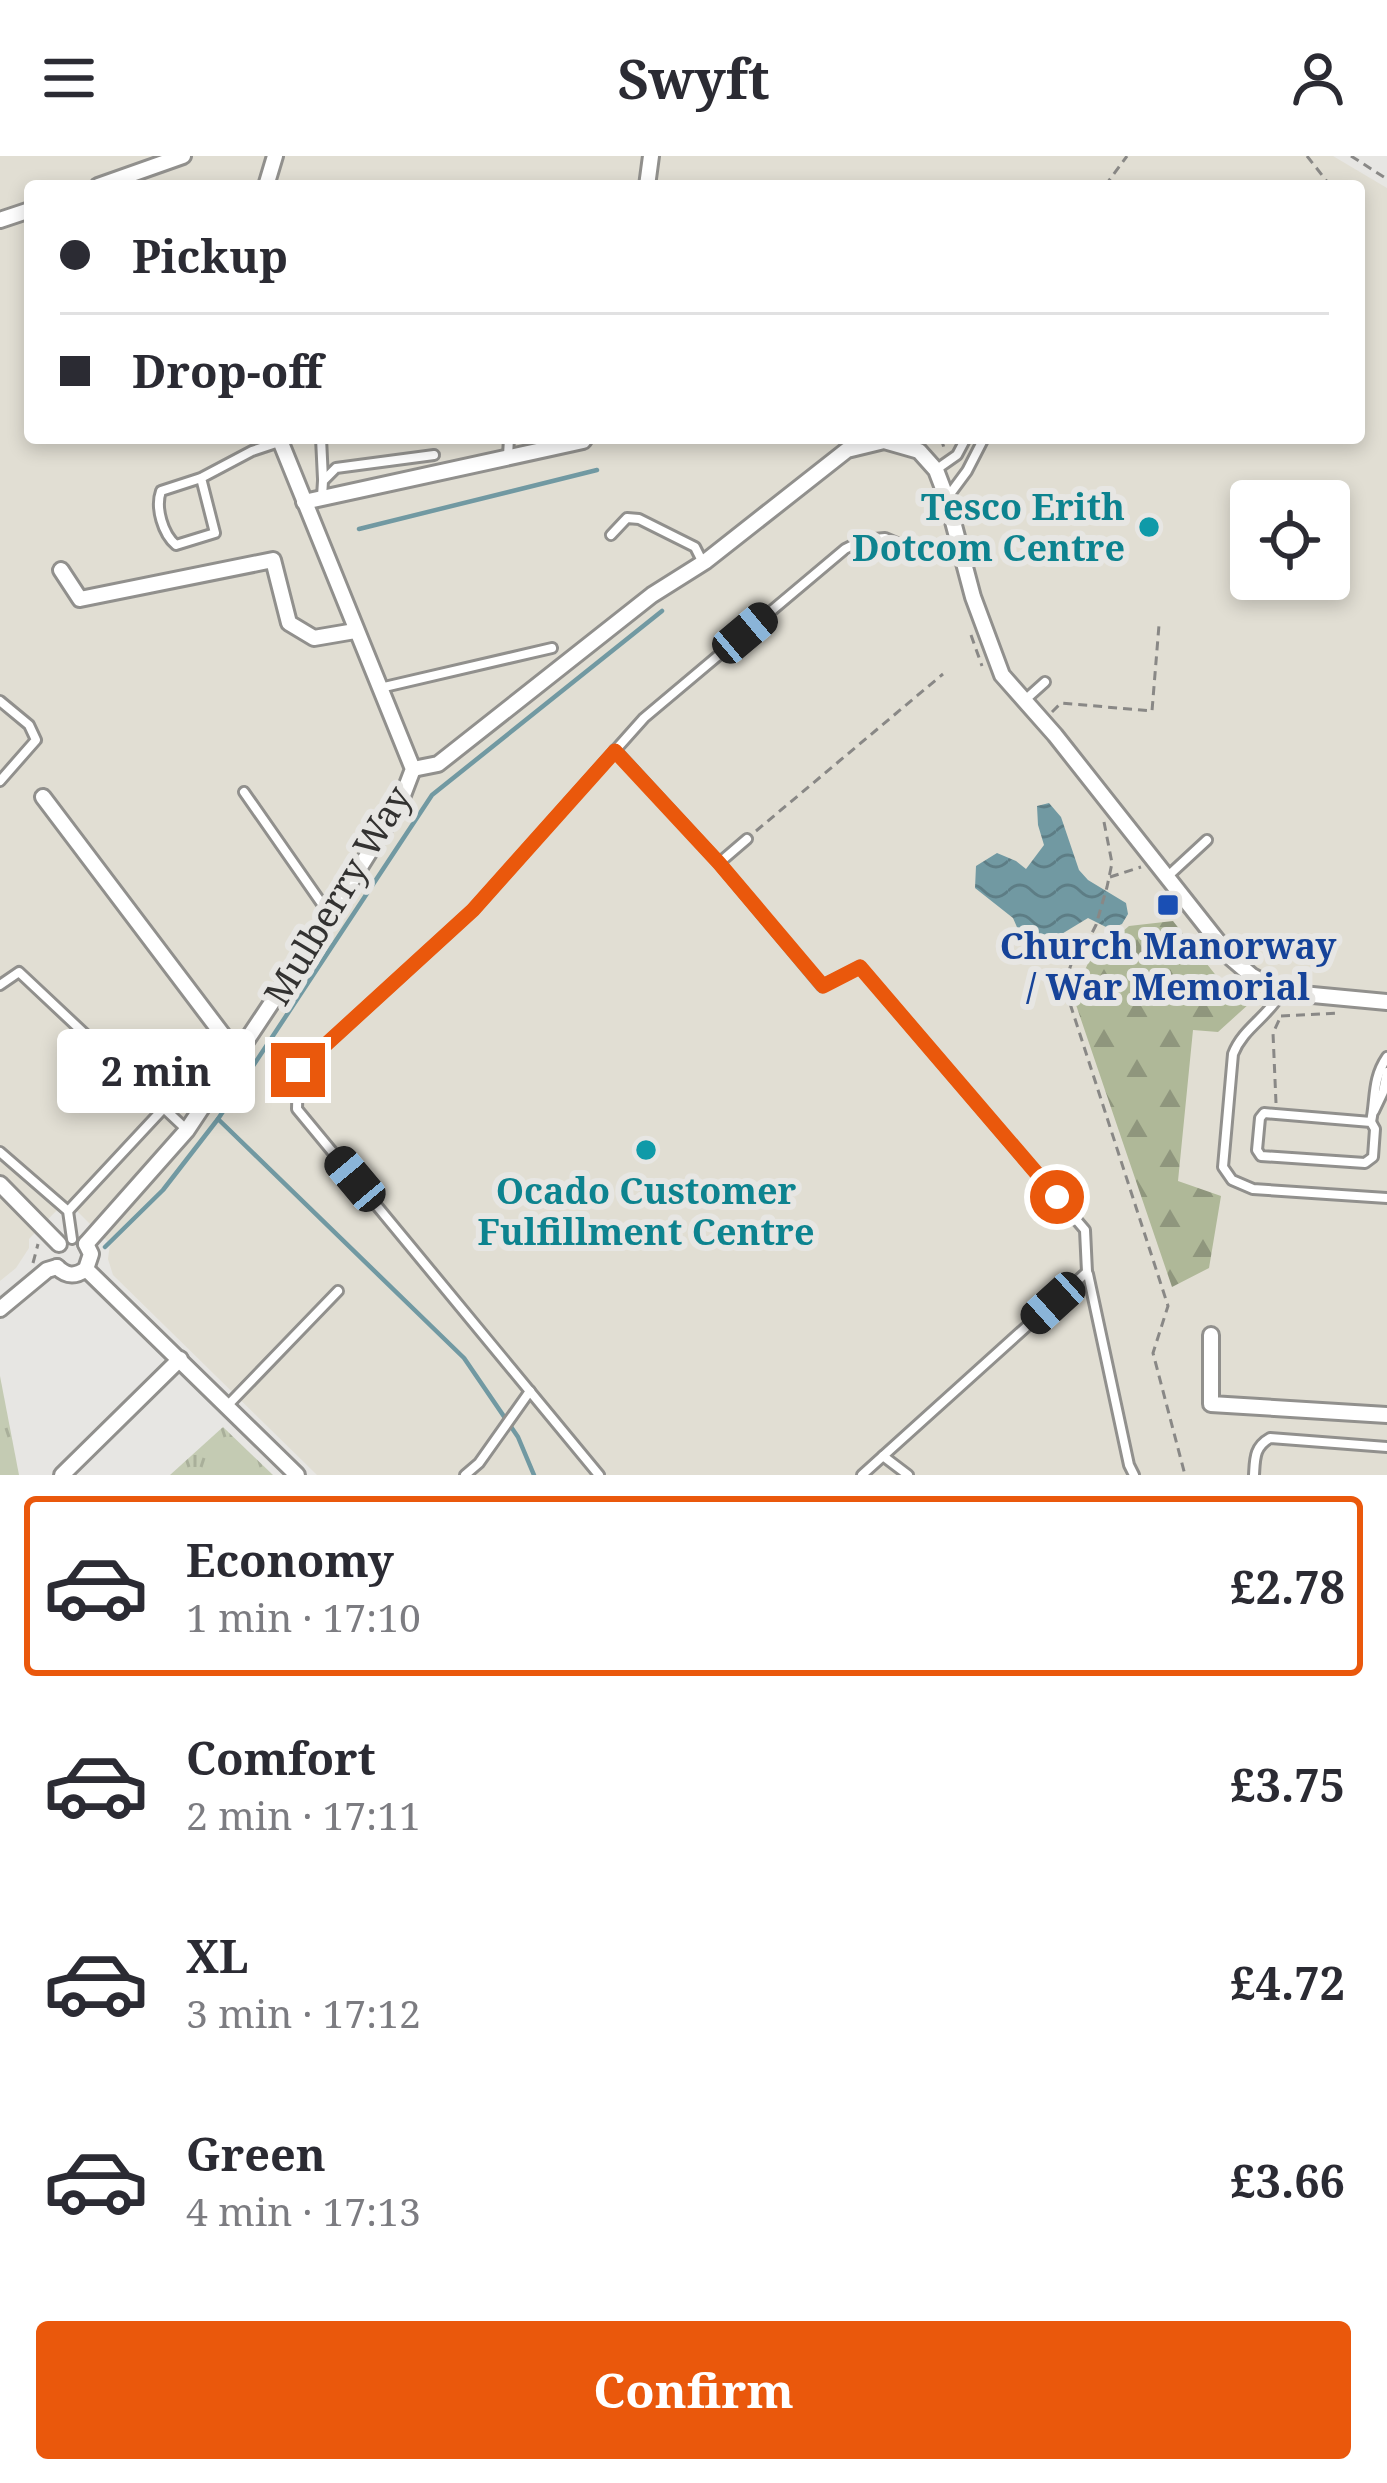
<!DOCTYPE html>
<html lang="en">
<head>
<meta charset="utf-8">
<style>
	:root { --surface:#fff; --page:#f2f2f3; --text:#2b2b33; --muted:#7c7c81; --line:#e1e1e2; --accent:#ea580c }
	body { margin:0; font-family:"Noto Serif",serif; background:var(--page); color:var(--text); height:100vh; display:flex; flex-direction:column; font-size:45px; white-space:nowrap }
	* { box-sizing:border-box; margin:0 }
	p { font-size:39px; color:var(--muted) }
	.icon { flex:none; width:66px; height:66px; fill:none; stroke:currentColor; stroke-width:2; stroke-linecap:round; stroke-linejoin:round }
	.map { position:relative; height:1319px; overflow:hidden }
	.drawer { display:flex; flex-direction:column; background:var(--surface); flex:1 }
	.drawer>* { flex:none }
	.hud { position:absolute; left:24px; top:24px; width:1341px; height:264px; border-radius:12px; box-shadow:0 6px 18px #0003; display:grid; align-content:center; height:264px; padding:0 36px; background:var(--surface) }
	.buttons { position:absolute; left:1230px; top:324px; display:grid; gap:24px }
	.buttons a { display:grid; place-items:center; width:120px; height:120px; border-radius:12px; background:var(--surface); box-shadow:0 6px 18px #0003; font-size:60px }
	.end { position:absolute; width:54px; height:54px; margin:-27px; border:15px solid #ea580c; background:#fff; box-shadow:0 0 0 6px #fff }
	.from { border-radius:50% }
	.bubble { position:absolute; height:84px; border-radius:12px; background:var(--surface); box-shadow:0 6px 18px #0003; font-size:39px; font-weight:700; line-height:84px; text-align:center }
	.car { position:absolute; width:36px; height:72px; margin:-36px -18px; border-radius:15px; box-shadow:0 0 9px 3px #0007; background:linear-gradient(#222 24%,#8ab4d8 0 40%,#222 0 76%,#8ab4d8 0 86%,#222 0) }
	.hud b { display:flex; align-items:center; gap:42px; height:114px; font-size:45px }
	.hud b+b { border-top:3px solid var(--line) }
	.hud i { width:30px; height:30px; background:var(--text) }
	ul { padding:21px 0 0; list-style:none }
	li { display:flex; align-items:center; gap:36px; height:180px; margin:0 24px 18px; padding:0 12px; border:6px solid transparent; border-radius:12px }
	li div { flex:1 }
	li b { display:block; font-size:45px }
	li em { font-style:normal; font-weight:700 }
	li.on { border-color:var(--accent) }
	li>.icon { width:108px; height:108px; stroke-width:1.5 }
	.button { display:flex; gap:24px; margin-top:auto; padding:24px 36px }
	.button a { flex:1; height:138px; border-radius:12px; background:var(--accent); color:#fff; font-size:48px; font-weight:700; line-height:138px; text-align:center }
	header { display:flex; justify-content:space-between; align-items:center; height:156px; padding:0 36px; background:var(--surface); font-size:54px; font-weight:700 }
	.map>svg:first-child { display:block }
	.built { fill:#e1ded3; fill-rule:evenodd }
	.grass { fill:url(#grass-tufts) }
	.forest { fill:url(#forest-firs) }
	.water { fill:url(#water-waves) }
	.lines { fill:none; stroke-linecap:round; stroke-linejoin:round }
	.stream { stroke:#7199a2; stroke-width:4.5 }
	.lane-casing { stroke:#91908d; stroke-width:14 }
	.street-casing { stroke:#91908d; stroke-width:20 }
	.path { stroke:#898886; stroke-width:3; stroke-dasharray:9 6; stroke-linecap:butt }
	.lane { stroke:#fff; stroke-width:8 }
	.street { stroke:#fff; stroke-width:14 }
	.route { stroke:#ea580c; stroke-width:15 }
	.culture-dot { fill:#0f9aa8; stroke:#e7e6e3; stroke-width:4.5 }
	.transit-dot { fill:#1a4fb4; stroke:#e7e6e3; stroke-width:4.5 }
	.labels { text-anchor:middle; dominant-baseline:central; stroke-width:12; stroke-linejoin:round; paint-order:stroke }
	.culture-label { font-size:36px; font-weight:bold; fill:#0d838f; stroke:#e7e6e3; text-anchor:end }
	.street-label { font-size:36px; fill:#333231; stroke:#e7e6e3 }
	.transit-label { font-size:36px; font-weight:bold; fill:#164399; stroke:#e7e6e3 }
</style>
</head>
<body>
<header><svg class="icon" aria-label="menu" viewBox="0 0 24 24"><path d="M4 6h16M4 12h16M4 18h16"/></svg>Swyft<svg class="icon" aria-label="person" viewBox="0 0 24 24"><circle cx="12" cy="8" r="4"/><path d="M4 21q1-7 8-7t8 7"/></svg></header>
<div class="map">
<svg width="1387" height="1319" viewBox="0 0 1387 1319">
	<defs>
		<pattern id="grass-tufts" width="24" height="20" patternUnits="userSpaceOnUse" patternTransform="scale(3)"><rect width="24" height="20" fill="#c4cbb3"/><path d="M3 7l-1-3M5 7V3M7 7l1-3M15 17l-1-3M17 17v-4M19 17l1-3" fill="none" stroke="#a9af9a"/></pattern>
		<pattern id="forest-firs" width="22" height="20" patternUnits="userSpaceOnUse" patternTransform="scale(3)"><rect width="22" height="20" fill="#afb898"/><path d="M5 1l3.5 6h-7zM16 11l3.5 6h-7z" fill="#8f967d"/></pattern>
		<pattern id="water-waves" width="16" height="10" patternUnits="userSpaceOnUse" patternTransform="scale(3)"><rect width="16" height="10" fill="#7199a2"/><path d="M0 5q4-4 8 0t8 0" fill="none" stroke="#5d7d85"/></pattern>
	</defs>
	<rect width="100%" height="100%" fill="#e7e6e3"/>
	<path class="built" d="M0 0H1333L1387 32V1319H317L113 1119 108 1103 110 1088 76 1054H57L29 1083V1092L16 1112 0 1125ZM30 30H1359V282H30ZM1251 345H1329V423H1251Z"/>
	<g class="grass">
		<polygon points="0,1220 19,1319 0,1319"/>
		<polygon points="223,1271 273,1319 170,1319"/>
	</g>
	<polygon class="forest" points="1173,765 1218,822 1250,847 1218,876 1193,874 1178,1025 1221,1040 1209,1112 1172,1131 1073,840 1090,803 1129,770"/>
	<polygon class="water" points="1049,647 1061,661 1079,714 1088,724 1126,747 1128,758 1122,768 1110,773 1088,762 1060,779 1044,779 1038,802 1030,801 1013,762 975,732 976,710 997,697 1016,705 1026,713 1044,689 1038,669 1037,650"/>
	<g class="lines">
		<g class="stream">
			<polyline points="359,373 597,314"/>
			<polyline points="218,963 464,1202 518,1281 534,1319"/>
			<polyline points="105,1091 163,1034 218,963 432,639 662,455"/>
		</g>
		<g class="lane-casing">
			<g id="lane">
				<polyline points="321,282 323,323"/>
				<polyline points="508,300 509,282"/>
				<polyline points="937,313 957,299 966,282"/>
				<path d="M201 322 215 377 176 389C163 378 155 352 161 335L201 322 252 295 279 286"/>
				<polyline points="322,341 323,325 336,312 434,299"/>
				<polyline points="947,342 967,315 984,282"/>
				<polyline points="611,379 627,362 639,363 695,391 703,407"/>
				<polyline points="380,532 552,492"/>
				<polyline points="1025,544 1045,526"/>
				<polyline points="0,545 29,569 36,584 0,625"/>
				<polyline points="615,594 719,707 747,683"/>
				<polyline points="244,636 329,758"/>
				<polyline points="719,707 822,830 860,811 1085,1074 1087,1116 862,1319"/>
				<polyline points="1168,720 1207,684"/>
				<polyline points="0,829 19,816 186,973"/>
				<path d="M1281 837C1268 861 1243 872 1233 898L1223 1011 1232 1024 1253 1033 1387 1042"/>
				<polyline points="1374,955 1383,936 1387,916"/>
				<polygon points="1264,957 1371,966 1375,973 1373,1001 1365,1007 1261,1000 1257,994 1260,962"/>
				<path d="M1371 966C1376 942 1372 923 1387 901"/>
				<polyline points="0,996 68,1055 72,1083"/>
				<polyline points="68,1055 163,953"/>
				<polyline points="1088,1118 1129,1309 1134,1319"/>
				<polyline points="228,1249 338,1135"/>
				<polyline points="883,1300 908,1319"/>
				<polyline points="465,1319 479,1307 530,1235"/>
				<polyline points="599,1319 297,953 298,914 473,754 644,562 845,393 863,384 885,382 911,393 924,395 957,385"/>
				<path d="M1254 1319C1255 1303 1254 1291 1270 1282L1387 1291"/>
			</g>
		</g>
		<g class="street-casing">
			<g id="street">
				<polyline points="98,30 183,0"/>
				<polyline points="266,30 275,0"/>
				<polyline points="647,30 651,0"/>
				<polyline points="0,64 30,54"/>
				<polyline points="304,346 583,285 585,282"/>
				<polyline points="61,414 80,443 273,404 289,467 314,482 355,475"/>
				<polyline points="413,613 438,608 652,439 706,405 847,294 884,285 919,295 936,314 947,343 973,441 1002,519 1055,579 1231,802 1252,820 1281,836 1387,846"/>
				<polyline points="43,641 238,899"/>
				<polyline points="0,1028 59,1088"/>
				<polyline points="86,1088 187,974 330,759 400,647 413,613 279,282"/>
				<path d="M57 1111C66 1120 75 1121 86 1113L91 1098 86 1088"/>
				<polyline points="86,1113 297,1319"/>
				<polyline points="0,1153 47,1114 57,1111"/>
				<polyline points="1211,1179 1211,1248 1387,1259"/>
				<polyline points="62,1319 180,1203"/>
			</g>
		</g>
		<g class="path">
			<polyline points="1307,0 1329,28"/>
			<polyline points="1351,0 1387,23"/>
			<polyline points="1105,30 1127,0"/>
			<polyline points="941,282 945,295"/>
			<polyline points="971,479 982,510"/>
			<polyline points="1052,556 1061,547 1152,555 1159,469"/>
			<polyline points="1104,666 1112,707 1107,731 1096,769 1089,783 1074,800 1064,829 1168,1150 1153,1197 1185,1319"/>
			<polyline points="756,675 943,518"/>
			<polyline points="1110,721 1141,711"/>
			<polyline points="1244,833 1261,844"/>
			<polyline points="1281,860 1339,857"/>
			<polyline points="1276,947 1273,877 1280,862"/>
			<polyline points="33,1107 38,1088"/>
		</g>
		<use href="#lane" class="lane"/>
		<use href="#street" class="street"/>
	</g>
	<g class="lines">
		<polyline class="route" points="298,914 473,754 615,595 719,707 823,830 860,811 1057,1041"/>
	</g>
	<g class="culture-dot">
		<circle cx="1149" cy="371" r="12"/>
		<circle cx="646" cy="994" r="12"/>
	</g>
	<rect class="transit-dot" x="1156" y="737" width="24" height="24" rx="6"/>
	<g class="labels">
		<g class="culture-label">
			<text x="1125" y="350">Tesco Erith<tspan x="1125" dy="41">Dotcom Centre</tspan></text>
			<text x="646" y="1034" text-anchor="middle">Ocado Customer<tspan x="646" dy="41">Fulfillment Centre</tspan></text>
		</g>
		<g class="street-label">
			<text transform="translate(337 739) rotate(-59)">Mulberry Way</text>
		</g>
		<g class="transit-label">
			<text x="1168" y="789">Church Manorway<tspan x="1168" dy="41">/ War Memorial</tspan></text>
		</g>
	</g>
</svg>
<div class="buttons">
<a><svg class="icon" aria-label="locate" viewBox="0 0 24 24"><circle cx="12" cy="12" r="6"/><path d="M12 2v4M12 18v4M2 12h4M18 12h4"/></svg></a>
</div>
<i class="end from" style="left:1057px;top:1041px"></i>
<i class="end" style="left:298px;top:914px"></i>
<div class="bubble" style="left:57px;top:873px;width:198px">2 min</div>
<i class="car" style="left:745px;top:477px;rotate:50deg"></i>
<i class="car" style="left:355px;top:1023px;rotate:320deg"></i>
<i class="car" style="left:1053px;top:1147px;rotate:228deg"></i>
<div class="hud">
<b><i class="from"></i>Pickup</b>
<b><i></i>Drop-off</b>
</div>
</div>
<section class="drawer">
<ul>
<li class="on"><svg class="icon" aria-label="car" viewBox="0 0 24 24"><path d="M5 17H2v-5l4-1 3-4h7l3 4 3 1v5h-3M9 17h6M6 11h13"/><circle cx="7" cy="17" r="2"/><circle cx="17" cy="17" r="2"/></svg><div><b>Economy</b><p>1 min · 17:10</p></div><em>£2.78</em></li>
<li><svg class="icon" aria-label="car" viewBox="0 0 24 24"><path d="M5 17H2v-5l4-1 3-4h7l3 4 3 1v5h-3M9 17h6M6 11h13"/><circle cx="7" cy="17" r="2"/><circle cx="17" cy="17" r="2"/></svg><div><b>Comfort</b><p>2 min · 17:11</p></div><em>£3.75</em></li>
<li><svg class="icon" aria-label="car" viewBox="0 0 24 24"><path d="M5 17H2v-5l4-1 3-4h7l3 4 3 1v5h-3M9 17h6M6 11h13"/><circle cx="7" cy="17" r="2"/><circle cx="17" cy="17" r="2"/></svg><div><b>XL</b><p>3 min · 17:12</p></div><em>£4.72</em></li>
<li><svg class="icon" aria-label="car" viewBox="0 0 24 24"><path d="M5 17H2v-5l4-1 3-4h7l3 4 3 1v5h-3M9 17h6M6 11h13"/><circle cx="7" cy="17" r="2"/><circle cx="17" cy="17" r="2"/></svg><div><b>Green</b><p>4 min · 17:13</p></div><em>£3.66</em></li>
</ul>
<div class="button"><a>Confirm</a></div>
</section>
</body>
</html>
